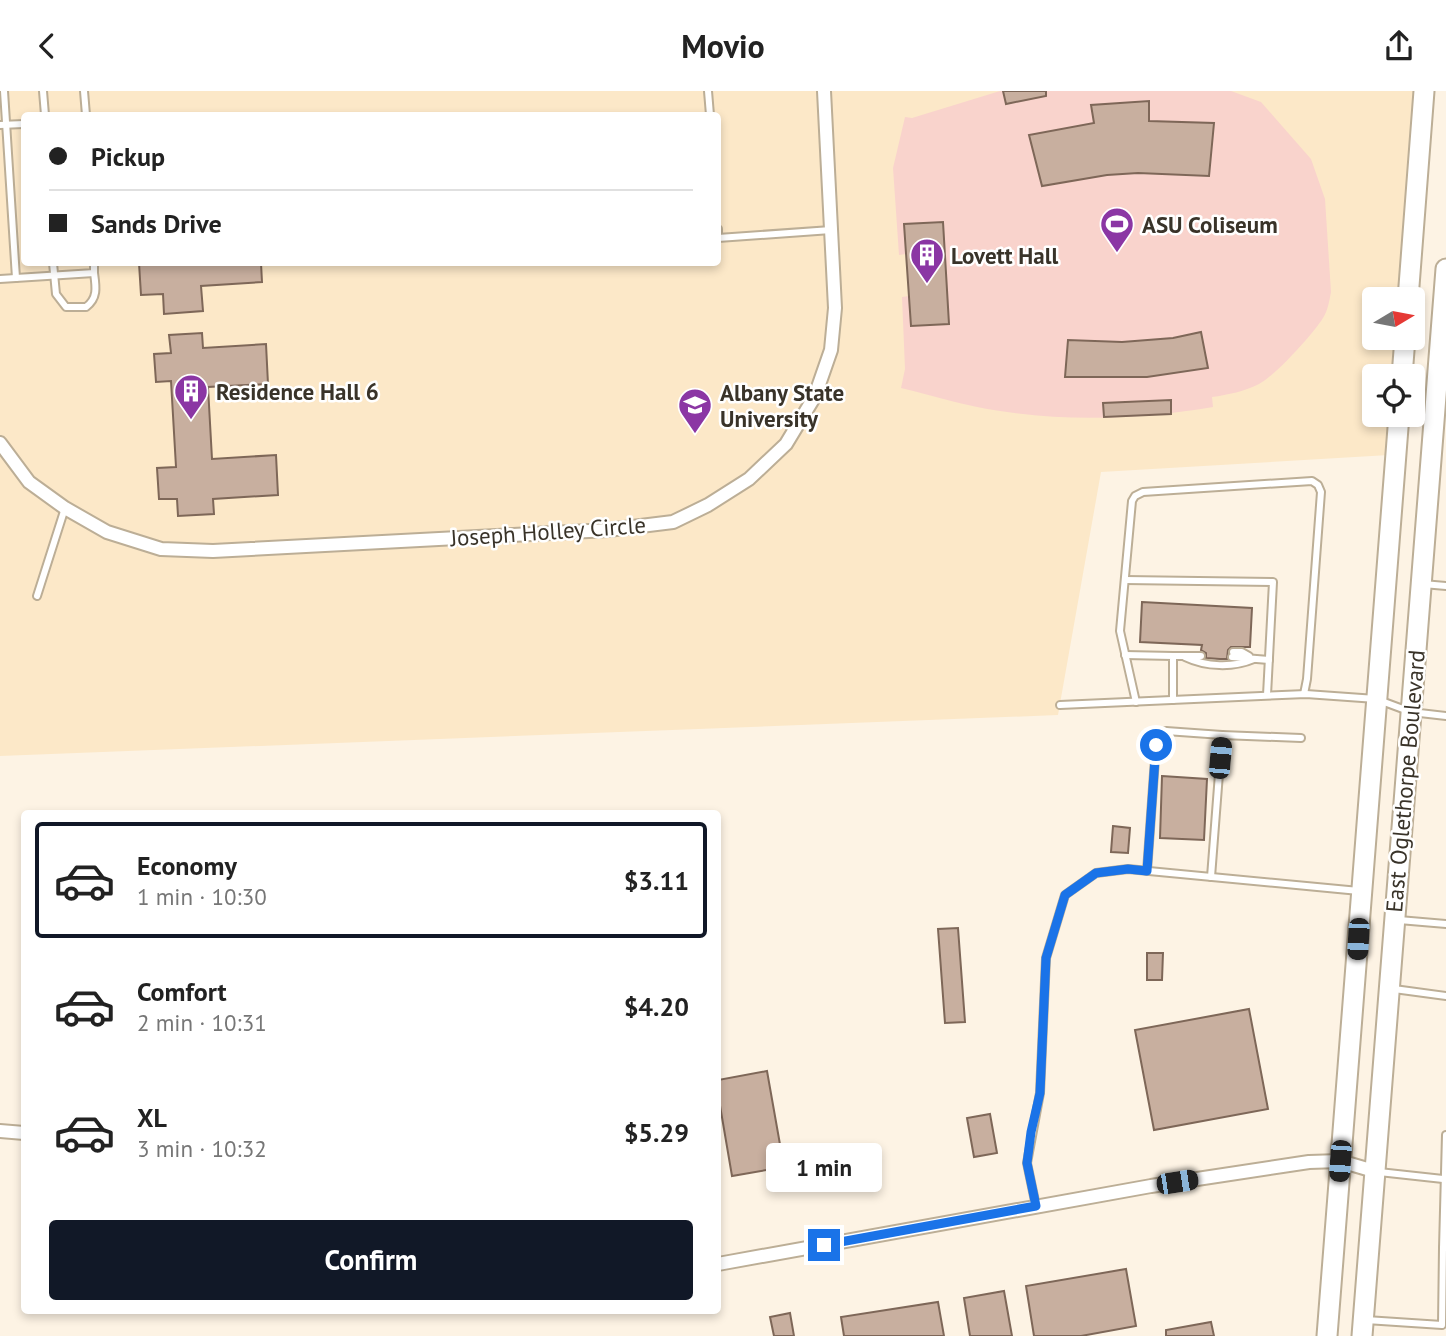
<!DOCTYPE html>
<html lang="en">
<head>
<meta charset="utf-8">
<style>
	:root { --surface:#fff; --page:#f6f6f6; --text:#222; --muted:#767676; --line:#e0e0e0; --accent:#111827 }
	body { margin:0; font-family:"PT Sans",sans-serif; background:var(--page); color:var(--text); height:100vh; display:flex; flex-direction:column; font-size:26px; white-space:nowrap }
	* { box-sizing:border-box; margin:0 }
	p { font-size:23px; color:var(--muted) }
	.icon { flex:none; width:38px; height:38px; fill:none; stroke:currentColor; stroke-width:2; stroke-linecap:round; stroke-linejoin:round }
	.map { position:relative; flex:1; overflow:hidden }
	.panel { position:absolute; left:21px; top:719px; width:700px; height:504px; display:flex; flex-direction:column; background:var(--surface); border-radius:7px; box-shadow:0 4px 10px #0003 }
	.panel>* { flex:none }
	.guide { position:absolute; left:21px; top:21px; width:700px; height:154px; border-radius:7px; box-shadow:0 4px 10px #0003; display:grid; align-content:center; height:154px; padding:0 28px; background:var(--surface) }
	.needle { width:46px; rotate:80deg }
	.fabs { position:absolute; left:1362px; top:196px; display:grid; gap:14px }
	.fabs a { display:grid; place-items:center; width:63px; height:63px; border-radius:7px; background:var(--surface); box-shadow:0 4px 10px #0003; font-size:35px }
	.end { position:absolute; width:32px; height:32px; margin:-16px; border:9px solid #1a73e8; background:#fff; box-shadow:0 0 0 4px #fff }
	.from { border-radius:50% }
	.bubble { position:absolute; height:49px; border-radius:7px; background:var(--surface); box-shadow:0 4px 10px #0003; font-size:23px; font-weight:800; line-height:49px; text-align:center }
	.car { position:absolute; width:21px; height:42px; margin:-21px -10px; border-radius:9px; box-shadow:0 0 5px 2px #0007; background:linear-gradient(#222 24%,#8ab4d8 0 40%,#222 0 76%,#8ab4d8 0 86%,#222 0) }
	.guide b { display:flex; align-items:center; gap:24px; height:66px; font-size:26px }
	.guide b+b { border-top:2px solid var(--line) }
	.guide i { width:18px; height:18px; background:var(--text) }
	ul { padding:12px 0 0; list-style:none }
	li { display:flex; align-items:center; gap:21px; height:116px; margin:0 14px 10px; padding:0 14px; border:4px solid transparent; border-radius:7px }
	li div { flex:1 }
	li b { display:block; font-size:26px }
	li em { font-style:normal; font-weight:800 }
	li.current { border-color:var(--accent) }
	li>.icon { width:63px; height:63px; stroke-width:1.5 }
	.cta { display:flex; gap:14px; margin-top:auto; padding:14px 28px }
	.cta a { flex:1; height:80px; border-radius:7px; background:var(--accent); color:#fff; font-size:28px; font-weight:800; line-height:80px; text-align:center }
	header { display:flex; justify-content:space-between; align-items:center; height:91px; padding:0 28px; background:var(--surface); font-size:32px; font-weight:800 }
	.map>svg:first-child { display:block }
	.built { fill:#fce8c8; fill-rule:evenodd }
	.green { fill:#f9d3cc }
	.building { fill:#c8af9f; stroke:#7e6758; stroke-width:2 }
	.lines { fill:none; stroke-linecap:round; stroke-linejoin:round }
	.lane-casing { stroke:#bcae96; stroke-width:10 }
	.street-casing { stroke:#bcae96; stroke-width:16 }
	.primary-casing { stroke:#bcae96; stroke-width:23 }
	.lane { stroke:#fff; stroke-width:6 }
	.street { stroke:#fff; stroke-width:12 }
	.primary { stroke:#fff; stroke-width:19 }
	.route { stroke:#1a73e8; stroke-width:9 }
	.labels { text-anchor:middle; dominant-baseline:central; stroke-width:5; stroke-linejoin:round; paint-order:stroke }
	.poi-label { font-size:23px; font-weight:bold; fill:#393329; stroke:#fff; text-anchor:start }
	.street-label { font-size:23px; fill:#393329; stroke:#fff }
</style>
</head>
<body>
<header><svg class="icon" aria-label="back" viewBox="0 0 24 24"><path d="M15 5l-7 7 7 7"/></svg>Movio<svg class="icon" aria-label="share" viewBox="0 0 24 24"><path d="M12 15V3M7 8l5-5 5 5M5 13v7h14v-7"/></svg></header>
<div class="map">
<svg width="1446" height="1245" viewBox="0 0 1446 1245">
	<rect width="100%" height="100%" fill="#fdf3e4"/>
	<path class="built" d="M0 0H1421L1403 208H1374V247H1399L1396 285H1374V324H1393L1389 364 1101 381 1058 624 0 665ZM24 24H718V172H24Z"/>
	<path class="green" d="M1000 0H1231L1261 11 1311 68 1325 108 1331 201C1329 211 1328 219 1323 227 1313 243 1275 285 1259 293 1245 300 1228 304 1212 306L1213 316C1143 328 1070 331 1000 320 966 315 934 305 901 297L905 278 902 206 909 205 906 163 899 164 893 77 905 26 912 27Z"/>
	<g class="building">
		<polygon points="1003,0 1046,0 1046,5 1006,13"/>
		<polygon points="1149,10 1149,30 1214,32 1209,85 1138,82 1107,84 1042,95 1029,44 1094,32 1091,14"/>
		<polygon points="943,131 949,233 911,235 904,133"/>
		<polygon points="139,172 261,172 262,191 201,195 203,220 164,223 163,203 141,204"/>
		<polygon points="1201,241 1208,277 1147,286 1065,286 1068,249 1122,251 1173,247"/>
		<polygon points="202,242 203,257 266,253 268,293 208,296 212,368 276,364 278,404 213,408 214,423 178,425 177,408 159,408 157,377 176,376 171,290 156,291 154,263 171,262 169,244"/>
		<polygon points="1171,309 1171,323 1104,326 1103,312"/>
		<polygon points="1142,511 1252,517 1250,556 1231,556 1228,559 1227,568 1220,568 1206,567 1206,562 1201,559 1202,554 1140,551"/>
		<polygon points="1162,685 1207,688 1204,749 1160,747"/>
		<polygon points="1113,735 1130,737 1128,762 1111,761"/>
		<polygon points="958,837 965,931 945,932 938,838"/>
		<polygon points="1147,862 1163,862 1162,889 1147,889"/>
		<polygon points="1249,918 1268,1018 1154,1039 1135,939"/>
		<polygon points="767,980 784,1076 732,1085 718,1003 718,989"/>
		<polygon points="990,1023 997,1062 974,1066 967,1027"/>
		<polygon points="1126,1178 1136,1235 1081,1245 1034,1245 1026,1195"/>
		<polygon points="1004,1200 1012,1245 970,1245 964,1207"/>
		<polygon points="938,1211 944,1245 844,1245 841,1226"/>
		<polygon points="790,1222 794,1245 774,1245 770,1226"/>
		<polygon points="1211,1231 1214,1245 1166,1245 1166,1239"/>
	</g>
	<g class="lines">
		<g class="lane-casing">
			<g id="lane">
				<polyline points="4,0 16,187"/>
				<polyline points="43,0 45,24"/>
				<polyline points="84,0 86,24"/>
				<polyline points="708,0 710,24"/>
				<polyline points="0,34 24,33"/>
				<polyline points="718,138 718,147 831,139"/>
				<path d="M53 172 56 203 66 216H86C98 207 96 196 94 182"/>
				<polyline points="0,188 94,182 94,172"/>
				<polyline points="1125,489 1273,491 1267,604"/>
				<polyline points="1423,493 1446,495"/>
				<polyline points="37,505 65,417"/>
				<polyline points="1233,561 1242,561 1249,565"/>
				<polyline points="1125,564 1173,565 1173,609"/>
				<polyline points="1173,565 1201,565"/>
				<path d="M1185 566C1206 576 1233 577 1254 568"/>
				<polyline points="1232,566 1269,569"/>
				<polyline points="1136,611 1120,540 1132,410 1135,405 1143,401 1312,390 1318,394 1321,401 1307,588 1304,603"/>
				<polyline points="1060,614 1306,603 1376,608 1411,621 1446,625"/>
				<polyline points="1147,780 1156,654 1160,643 1166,640 1222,644"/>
				<polyline points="1211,786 1222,644 1301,647"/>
				<polyline points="1399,829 1446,833"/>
				<polyline points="1394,898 1446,905"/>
				<polyline points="1446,1044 1443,1157 1446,1157"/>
				<polyline points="1379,1081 1443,1088"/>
				<polyline points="1036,1115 1027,1072 1040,1002 1046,867 1065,804 1096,782 1128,778 1359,800"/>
				<polyline points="1366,1229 1442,1234 1443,1157"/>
			</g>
		</g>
		<g class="street-casing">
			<g id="street">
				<polyline points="0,352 29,391 65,417 107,441 161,458 213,460 608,439 673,431 708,414 749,388 786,353 815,305 831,259 835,217 824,0"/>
				<polyline points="0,1040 24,1042"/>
				<polyline points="718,1173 1151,1095 1309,1071 1340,1070 1374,1080"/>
			</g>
		</g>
		<g class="primary-casing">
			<g id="primary">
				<polyline points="1408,208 1424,0"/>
				<polyline points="1402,285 1405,247"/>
				<polyline points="1327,1245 1399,324"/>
				<polyline points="1362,1245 1446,178"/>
			</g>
		</g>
		<use href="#lane" class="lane"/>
		<use href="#street" class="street"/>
		<use href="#primary" class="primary"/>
	</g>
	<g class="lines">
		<polyline class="route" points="824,1154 1036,1115 1027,1072 1031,1041 1040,1002 1046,867 1065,804 1096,782 1128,778 1147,780 1156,654"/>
	</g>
	<defs>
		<g id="stadium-pin" transform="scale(1.75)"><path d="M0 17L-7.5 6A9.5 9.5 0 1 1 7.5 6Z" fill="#8b36a4" stroke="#fff"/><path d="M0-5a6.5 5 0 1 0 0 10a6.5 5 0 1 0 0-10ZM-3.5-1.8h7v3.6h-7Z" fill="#fff"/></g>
		<g id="building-pin" transform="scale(1.75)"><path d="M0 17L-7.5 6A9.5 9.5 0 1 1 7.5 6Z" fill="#8b36a4" stroke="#fff"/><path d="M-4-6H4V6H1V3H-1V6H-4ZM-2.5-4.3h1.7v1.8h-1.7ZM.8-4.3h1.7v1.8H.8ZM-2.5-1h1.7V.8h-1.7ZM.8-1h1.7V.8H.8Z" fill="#fff"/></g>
		<g id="university-pin" transform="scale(1.75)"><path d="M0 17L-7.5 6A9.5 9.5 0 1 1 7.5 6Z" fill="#8b36a4" stroke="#fff"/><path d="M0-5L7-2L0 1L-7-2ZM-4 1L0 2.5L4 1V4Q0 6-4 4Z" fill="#fff"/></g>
	</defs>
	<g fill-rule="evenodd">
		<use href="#stadium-pin" x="1117" y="133"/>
		<use href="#building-pin" x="927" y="164"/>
		<use href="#building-pin" x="191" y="300"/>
		<use href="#university-pin" x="695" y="314"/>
	</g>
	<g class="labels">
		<g class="poi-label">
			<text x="1142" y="133">ASU Coliseum</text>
			<text x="951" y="164">Lovett Hall</text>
			<text x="216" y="300">Residence Hall 6</text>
			<text x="720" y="301">Albany State<tspan x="720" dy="26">University</tspan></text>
		</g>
		<g class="street-label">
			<text transform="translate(548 440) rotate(-4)">Joseph Holley Circle</text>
			<text transform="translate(1405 690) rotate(-85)">East Oglethorpe Boulevard</text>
		</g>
	</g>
</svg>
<div class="fabs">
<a><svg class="needle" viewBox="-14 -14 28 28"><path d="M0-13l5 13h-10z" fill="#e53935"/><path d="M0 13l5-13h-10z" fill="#767676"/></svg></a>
<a><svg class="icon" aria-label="locate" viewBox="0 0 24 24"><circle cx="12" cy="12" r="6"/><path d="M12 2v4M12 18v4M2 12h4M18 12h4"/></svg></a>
</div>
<i class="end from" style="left:1156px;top:654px"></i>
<i class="end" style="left:824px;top:1154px"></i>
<div class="bubble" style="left:766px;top:1052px;width:116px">1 min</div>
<i class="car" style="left:1220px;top:667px;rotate:5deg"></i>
<i class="car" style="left:1358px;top:848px;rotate:183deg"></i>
<i class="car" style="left:1340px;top:1070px;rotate:184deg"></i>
<i class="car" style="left:1177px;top:1091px;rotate:81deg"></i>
<div class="guide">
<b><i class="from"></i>Pickup</b>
<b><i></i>Sands Drive</b>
</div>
<section class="panel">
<ul>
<li class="current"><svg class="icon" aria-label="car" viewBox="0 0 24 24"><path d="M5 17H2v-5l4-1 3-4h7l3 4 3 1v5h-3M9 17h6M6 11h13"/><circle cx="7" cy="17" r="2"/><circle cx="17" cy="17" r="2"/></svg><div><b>Economy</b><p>1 min · 10:30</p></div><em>$3.11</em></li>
<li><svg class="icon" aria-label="car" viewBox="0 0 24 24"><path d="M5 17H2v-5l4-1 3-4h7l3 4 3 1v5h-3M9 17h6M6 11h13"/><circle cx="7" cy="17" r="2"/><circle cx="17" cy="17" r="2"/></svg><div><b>Comfort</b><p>2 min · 10:31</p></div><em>$4.20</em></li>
<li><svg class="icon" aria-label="car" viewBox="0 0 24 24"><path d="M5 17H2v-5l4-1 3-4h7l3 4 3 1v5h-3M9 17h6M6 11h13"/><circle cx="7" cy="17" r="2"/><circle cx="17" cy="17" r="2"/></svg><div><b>XL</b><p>3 min · 10:32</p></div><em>$5.29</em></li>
</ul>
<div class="cta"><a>Confirm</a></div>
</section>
</div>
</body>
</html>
